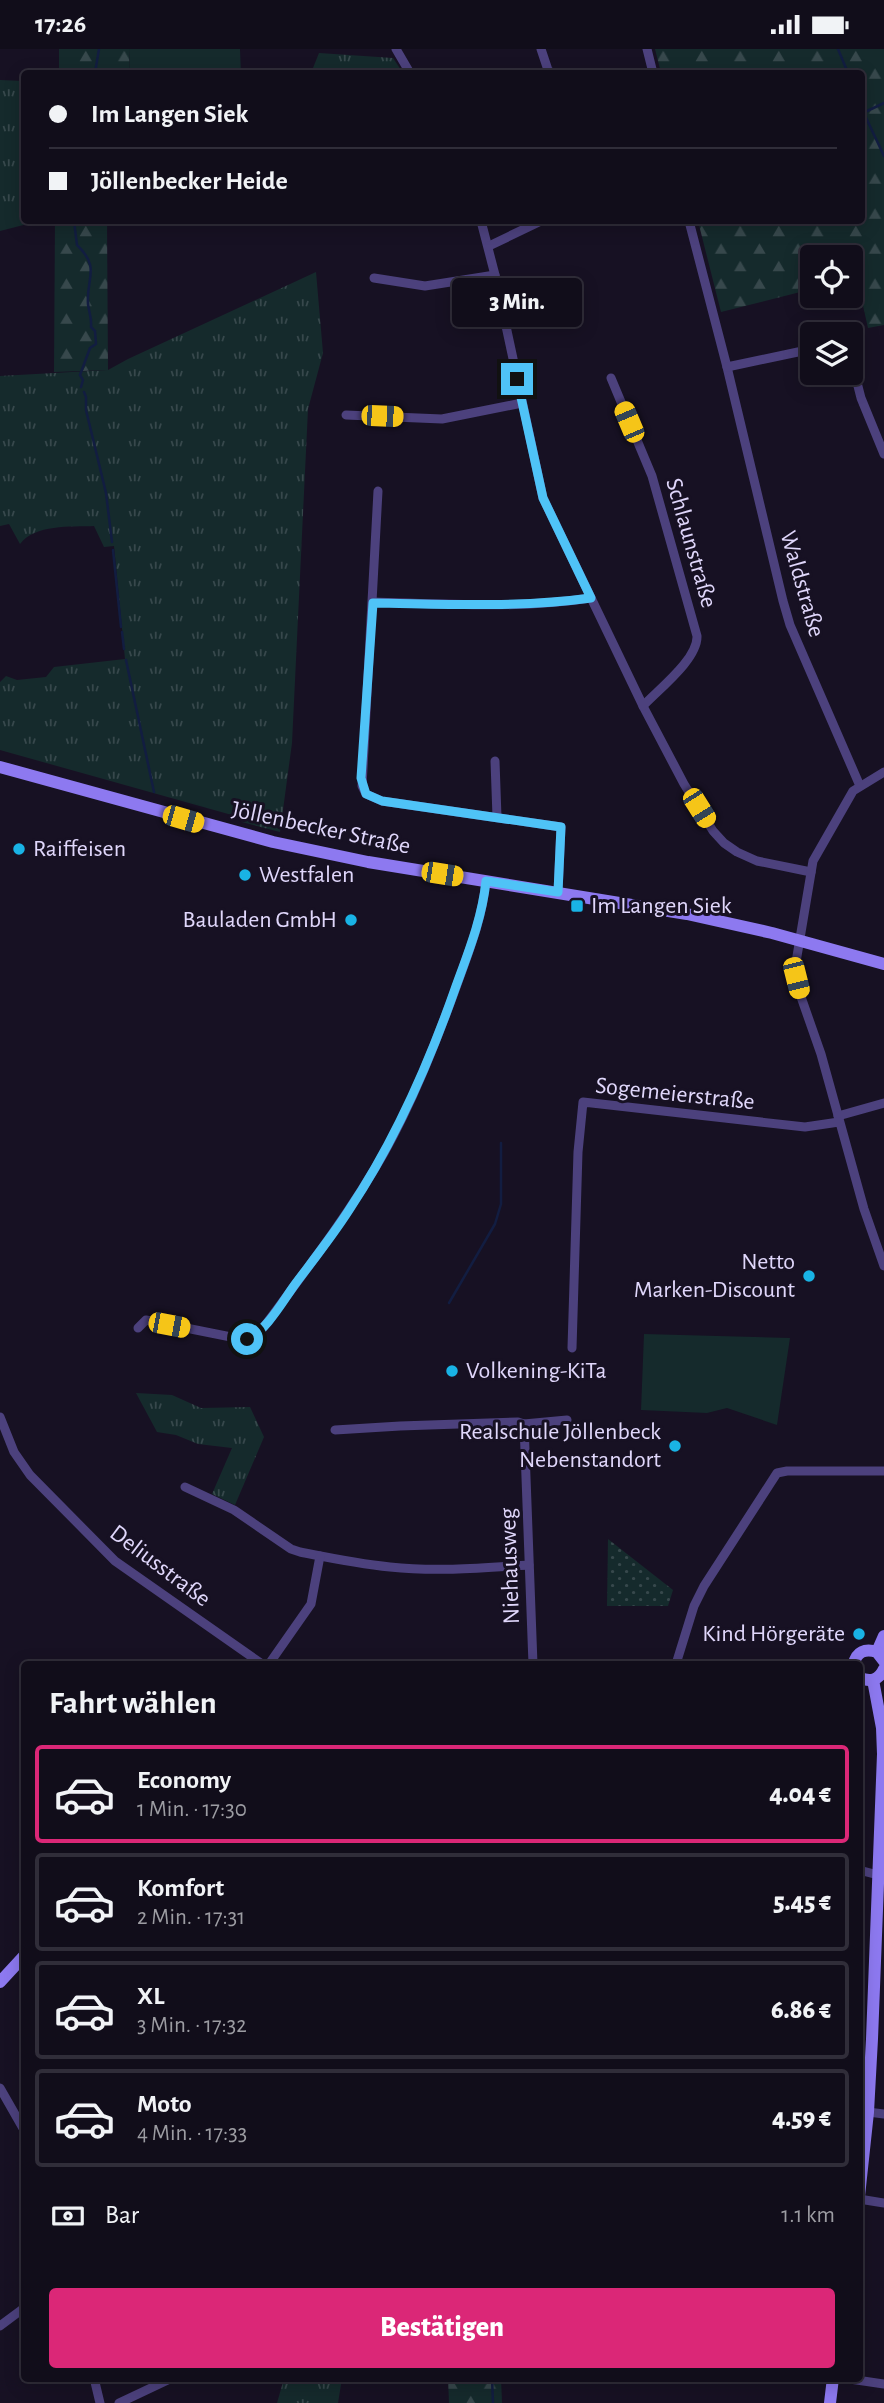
<!DOCTYPE html>
<html lang="de">
<head>
<meta charset="utf-8">
<style>
	:root { --surface:#110d1a; --page:#1a1623; --text:#f1f3f6; --muted:#9c9ca2; --line:#302d39; --accent:#db2777 }
	body { margin:0; font-family:"Alegreya Sans",sans-serif; background:var(--page); color:var(--text); height:100vh; display:flex; flex-direction:column; font-size:26px; white-space:nowrap }
	* { box-sizing:border-box; margin:0 }
	p { font-size:23px; color:var(--muted) }
	.icon { flex:none; width:38px; height:38px; fill:none; stroke:currentColor; stroke-width:2; stroke-linecap:round; stroke-linejoin:round }
	.map { position:relative; flex:1; overflow:hidden }
	.drawer { position:absolute; left:21px; top:1612px; width:842px; height:721px; display:flex; flex-direction:column; background:var(--surface); border-radius:7px; box-shadow:0 4px 18px #0003,0 0 0 2px var(--line) }
	.drawer>* { flex:none }
	.guide { position:absolute; left:21px; top:21px; width:844px; height:154px; border-radius:7px; box-shadow:0 4px 18px #0003,0 0 0 2px var(--line); display:grid; align-content:center; height:154px; padding:0 28px; background:var(--surface) }
	.fabs { position:absolute; left:800px; top:196px; display:grid; gap:14px }
	.fabs a { display:grid; place-items:center; width:63px; height:63px; border-radius:7px; background:var(--surface); box-shadow:0 4px 18px #0003,0 0 0 2px var(--line); font-size:35px }
	.end { position:absolute; width:32px; height:32px; margin:-16px; border:9px solid #4fc3f7; background:#111; box-shadow:0 0 0 4px #111 }
	.from { border-radius:50% }
	.bubble { position:absolute; height:49px; border-radius:7px; background:var(--surface); box-shadow:0 4px 18px #0003,0 0 0 2px var(--line); font-size:23px; font-weight:800; line-height:49px; text-align:center }
	.car { position:absolute; width:21px; height:42px; margin:-21px -10px; border-radius:9px; box-shadow:0 0 5px 2px #0007; background:linear-gradient(#f5c518 24%,#345 0 40%,#f5c518 0 76%,#345 0 86%,#f5c518 0) }
	.guide b { display:flex; align-items:center; gap:24px; height:66px; font-size:26px }
	.guide b+b { border-top:2px solid var(--line) }
	.guide i { width:18px; height:18px; background:var(--text) }
	ul { padding:0; list-style:none }
	li { display:flex; align-items:center; gap:21px; height:98px; margin:0 14px 10px; padding:0 14px; border:4px solid var(--line); border-radius:7px }
	li div { flex:1 }
	li b { display:block; font-size:26px }
	li em { font-style:normal; font-weight:800 }
	li.active { border-color:var(--accent) }
	li>.icon { width:63px; height:63px; stroke-width:1.5 }
	h2 { padding:0 28px; font-size:32px; line-height:84px }
	.pay { display:flex; align-items:center; gap:18px; height:77px; padding:0 28px; font-size:26px }
	.pay p { margin-inline-start:auto }
	.primary-button { display:flex; gap:14px; margin-top:auto; padding:14px 28px }
	.primary-button a { flex:1; height:80px; border-radius:7px; background:var(--accent); color:#fff; font-size:28px; font-weight:800; line-height:80px; text-align:center }
	.status { display:flex; justify-content:space-between; align-items:center; height:49px; padding:0 35px; background:var(--surface); direction:ltr }
	.status svg { height:19px; fill:currentColor }
	.map>svg:first-child { display:block }
	.grass { fill:url(#grass-tufts) }
	.forest { fill:url(#forest-firs) }
	.park { fill:url(#park-dots) }
	.garden { fill:#152a2c }
	.lines { fill:none; stroke-linecap:round; stroke-linejoin:round }
	.stream { stroke:#121d41; stroke-width:2.5 }
	.street { stroke:#4c417d; stroke-width:9 }
	.secondary { stroke:#8d79f0; stroke-width:12 }
	.route { stroke:#4fc3f7; stroke-width:9 }
	.poi-dot { fill:#19b3e5; stroke:#171123; stroke-width:2.5 }
	.labels { text-anchor:middle; dominant-baseline:central; stroke-width:6; stroke-linejoin:round; paint-order:stroke }
	.street-label { font-size:24px; fill:#e0d7fb; stroke:#171123 }
	.poi-label { font-size:24px; fill:#e0d7fb; stroke:#171123; text-anchor:start }
</style>
</head>
<body>
<div class="status"><b>17:26</b><svg viewBox="0 0 49 12"><path d="M0 12V9h3v3zM5 12V6h3v6zM10 12V3h3v9zM15 12V0h3v12zM26 1h20v11H26zM47 4h2v5h-2z"/></svg></div>
<div class="map">
<svg width="884" height="2354" viewBox="0 0 884 2354">
	<defs>
		<pattern id="grass-tufts" width="24" height="20" patternUnits="userSpaceOnUse" patternTransform="scale(1.75)"><rect width="24" height="20" fill="#152a2c"/><path d="M3 7l-1-3M5 7V3M7 7l1-3M15 17l-1-3M17 17v-4M19 17l1-3" fill="none" stroke="#37484c"/></pattern>
		<pattern id="forest-firs" width="22" height="20" patternUnits="userSpaceOnUse" patternTransform="scale(1.75)"><rect width="22" height="20" fill="#152a2c"/><path d="M5 1l3.5 6h-7zM16 11l3.5 6h-7z" fill="#37484c"/></pattern>
		<pattern id="park-dots" width="8" height="8" patternUnits="userSpaceOnUse" patternTransform="scale(1.75)"><rect width="8" height="8" fill="#152a2c"/><path d="M2 2h.1M6 6h.1" fill="none" stroke="#37484c" stroke-width="1.8" stroke-linecap="round"/></pattern>
	</defs>
	<rect width="100%" height="100%" fill="#171123"/>
	<g class="grass">
		<polygon points="319,4 393,9 403,24 311,24"/>
		<polygon points="0,31 24,32 24,172 39,172 0,182"/>
		<path d="M316 223 323 304 308 360 292 694 280 783 242 773 239 768 0 701V633L6 627 17 631 46 628 54 618 125 610 114 497 104 498 94 477C70 478 35 475 20 495L9 475 0 477V327L108 321 128 310Z"/>
		<polygon points="136,1344 172,1346 201,1359 250,1358 264,1388 235,1456 212,1445 232,1399 198,1395 176,1386 157,1383"/>
		<polygon points="273,2329 342,2329 338,2354 277,2354 283,2333"/>
	</g>
	<g class="forest">
		<polygon points="59,0 129,0 130,24 59,24"/>
		<polygon points="655,0 884,0 884,276 868,279 857,230 851,231 850,208 812,208 812,240 721,263 698,172 861,172 861,24 661,24"/>
		<polygon points="55,172 107,172 108,321 54,323"/>
		<polygon points="448,2329 501,2329 502,2354 449,2354"/>
	</g>
	<polygon class="park" points="608,1490 673,1541 668,1557 607,1557"/>
	<g class="garden">
		<polygon points="129,0 240,0 241,24 130,24"/>
		<polygon points="644,1285 790,1289 777,1376 727,1359 707,1364 641,1361"/>
	</g>
	<g class="lines">
		<g class="stream">
			<polyline points="838,0 848,24"/>
			<polyline points="95,24 99,0"/>
			<polyline points="861,58 884,107"/>
			<polyline points="865,63 884,54"/>
			<path d="M74 172 77 196C101 219 86 229 88 255 89 264 92 269 91 278L95 282 96 295 90 299 80 326 83 331 81 338"/>
			<polyline points="84,343 86,348 86,361 106,444 112,493"/>
			<polyline points="113,501 121,578"/>
			<polyline points="122,583 124,600"/>
			<polyline points="126,611 154,743"/>
			<polyline points="449,1254 495,1175 501,1155 501,1094"/>
			<polyline points="492,2329 493,2354"/>
		</g>
		<g class="street">
			<polyline points="396,0 410,24"/>
			<polyline points="541,0 548,21 552,24"/>
			<polyline points="647,0 653,24"/>
			<polyline points="481,172 495,226 543,449 644,659 684,735 713,782 724,794 737,803 757,812 811,823"/>
			<polyline points="689,172 727,318 783,552 790,576 860,737"/>
			<polyline points="489,197 541,172"/>
			<polyline points="374,229 425,237 495,226"/>
			<polyline points="850,306 861,349 884,405"/>
			<polyline points="727,318 812,300"/>
			<path d="M611 329 652 427 697 587C698 610 659 640 643 657"/>
			<polyline points="346,366 442,370 522,354"/>
			<polyline points="378,442 362,737 366,745 382,752 561,778 558,843"/>
			<path d="M373 553C446 555 518 560 591 549"/>
			<polyline points="495,712 497,768"/>
			<polyline points="884,723 853,742 813,812 795,919 800,945 821,1005 864,1160 884,1217"/>
			<polyline points="838,1067 884,1054"/>
			<path d="M138 1279 146 1271 236 1289 247 1290 260 1283C303 1225 348 1167 384 1104 412 1054 434 998 454 944 467 907 482 872 486 832"/>
			<polyline points="572,1299 578,1103 583,1053 805,1078 839,1073"/>
			<polyline points="0,1368 14,1403 30,1426 115,1512 262,1615"/>
			<polyline points="524,1375 533,1615"/>
			<polyline points="335,1381 400,1377 518,1373 524,1375 567,1371"/>
			<path d="M185 1438 234 1461 291 1500 300 1503C330 1509 359 1515 390 1518 436 1523 483 1519 529 1516"/>
			<polyline points="269,1615 311,1555 320,1507"/>
			<polyline points="676,1615 694,1557 704,1537 777,1424 787,1422 884,1422"/>
			<polyline points="859,1821 878,1826"/>
			<polyline points="0,2039 24,2081"/>
			<polyline points="868,2063 884,2065"/>
			<polyline points="859,2150 884,2154"/>
			<polyline points="0,2277 24,2259"/>
			<polyline points="94,2329 100,2354"/>
			<polyline points="843,2329 884,2335"/>
			<polyline points="119,2354 172,2329"/>
		</g>
		<g class="secondary">
			<polyline points="0,718 273,793 368,813 687,865 772,884 884,915"/>
			<polyline points="877,1603 884,1587"/>
			<path d="M854 1615C856 1603 865 1599 877 1603L884 1612"/>
			<path d="M859 1628C870 1634 879 1631 884 1620"/>
			<polyline points="0,1933 24,1907"/>
			<polyline points="859,2147 868,2063 872,1990 883,1705 882,1679 873,1631"/>
			<polyline points="830,2354 833,2329"/>
		</g>
	</g>
	<g class="lines">
		<path class="route" d="M247 1290C266 1283 284 1250 296 1234 314 1210 333 1186 349 1161 395 1092 428 1017 455 940 468 904 482 870 486 832L558 843 561 778 382 752 366 745 361 729 373 554C446 555 518 559 591 549L543 449 517 330"/>
	</g>
	<g class="poi-dot">
		<circle cx="19" cy="800" r="7"/>
		<circle cx="245" cy="826" r="7"/>
		<rect x="570" y="850" width="14" height="14" rx="3.5"/>
		<circle cx="351" cy="871" r="7"/>
		<circle cx="809" cy="1227" r="7"/>
		<circle cx="452" cy="1322" r="7"/>
		<circle cx="675" cy="1397" r="7"/>
		<circle cx="859" cy="1585" r="7"/>
	</g>
	<g class="labels">
		<g class="street-label">
			<text transform="translate(691 494) rotate(74)">Schlaunstraße</text>
			<text transform="translate(802 535) rotate(74)">Waldstraße</text>
			<text transform="translate(321 779) rotate(12)">Jöllenbecker Straße</text>
			<text transform="translate(675 1045) rotate(6)">Sogemeierstraße</text>
			<text transform="translate(160 1517) rotate(37)">Deliusstraße</text>
			<text transform="translate(510 1517) rotate(-92)">Niehausweg</text>
		</g>
		<g class="poi-label">
			<text x="33" y="800">Raiffeisen</text>
			<text x="259" y="826">Westfalen</text>
			<text x="591" y="857">Im Langen Siek</text>
			<text x="337" y="871" text-anchor="end">Bauladen GmbH</text>
			<text x="795" y="1213" text-anchor="end">Netto<tspan x="795" dy="28">Marken-Discount</tspan></text>
			<text x="466" y="1322">Volkening-KiTa</text>
			<text x="661" y="1383" text-anchor="end">Realschule Jöllenbeck<tspan x="661" dy="28">Nebenstandort</tspan></text>
			<text x="845" y="1585" text-anchor="end">Kind Hörgeräte</text>
		</g>
	</g>
</svg>
<div class="fabs">
<a><svg class="icon" aria-label="locate" viewBox="0 0 24 24"><circle cx="12" cy="12" r="6"/><path d="M12 2v4M12 18v4M2 12h4M18 12h4"/></svg></a>
<a><svg class="icon" aria-label="layers" viewBox="0 0 24 24"><path d="M12 4l9 5-9 5-9-5zM3 14l9 5 9-5"/></svg></a>
</div>
<i class="end from" style="left:247px;top:1290px"></i>
<i class="end" style="left:517px;top:330px"></i>
<div class="bubble" style="left:452px;top:229px;width:130px">3 Min.</div>
<i class="car" style="left:382px;top:367px;rotate:92deg"></i>
<i class="car" style="left:629px;top:373px;rotate:337deg"></i>
<i class="car" style="left:699px;top:759px;rotate:148deg"></i>
<i class="car" style="left:183px;top:770px;rotate:106deg"></i>
<i class="car" style="left:442px;top:825px;rotate:99deg"></i>
<i class="car" style="left:796px;top:929px;rotate:166deg"></i>
<i class="car" style="left:169px;top:1276px;rotate:101deg"></i>
<div class="guide">
<b><i class="from"></i>Im Langen Siek</b>
<b><i></i>Jöllenbecker Heide</b>
</div>
<section class="drawer">
<h2>Fahrt wählen</h2>
<ul>
<li class="active"><svg class="icon" aria-label="car" viewBox="0 0 24 24"><path d="M5 17H2v-5l4-1 3-4h7l3 4 3 1v5h-3M9 17h6M6 11h13"/><circle cx="7" cy="17" r="2"/><circle cx="17" cy="17" r="2"/></svg><div><b>Economy</b><p>1 Min. · 17:30</p></div><em>4.04 €</em></li>
<li><svg class="icon" aria-label="car" viewBox="0 0 24 24"><path d="M5 17H2v-5l4-1 3-4h7l3 4 3 1v5h-3M9 17h6M6 11h13"/><circle cx="7" cy="17" r="2"/><circle cx="17" cy="17" r="2"/></svg><div><b>Komfort</b><p>2 Min. · 17:31</p></div><em>5.45 €</em></li>
<li><svg class="icon" aria-label="car" viewBox="0 0 24 24"><path d="M5 17H2v-5l4-1 3-4h7l3 4 3 1v5h-3M9 17h6M6 11h13"/><circle cx="7" cy="17" r="2"/><circle cx="17" cy="17" r="2"/></svg><div><b>XL</b><p>3 Min. · 17:32</p></div><em>6.86 €</em></li>
<li><svg class="icon" aria-label="car" viewBox="0 0 24 24"><path d="M5 17H2v-5l4-1 3-4h7l3 4 3 1v5h-3M9 17h6M6 11h13"/><circle cx="7" cy="17" r="2"/><circle cx="17" cy="17" r="2"/></svg><div><b>Moto</b><p>4 Min. · 17:33</p></div><em>4.59 €</em></li>
</ul>
<div class="pay"><svg class="icon" aria-label="cash" viewBox="0 0 24 24"><path d="M3 7h18v10H3z"/><circle cx="12" cy="12" r="2"/></svg>Bar<p>1.1 km</p></div>
<div class="primary-button"><a>Bestätigen</a></div>
</section>
</div>
</body>
</html>
